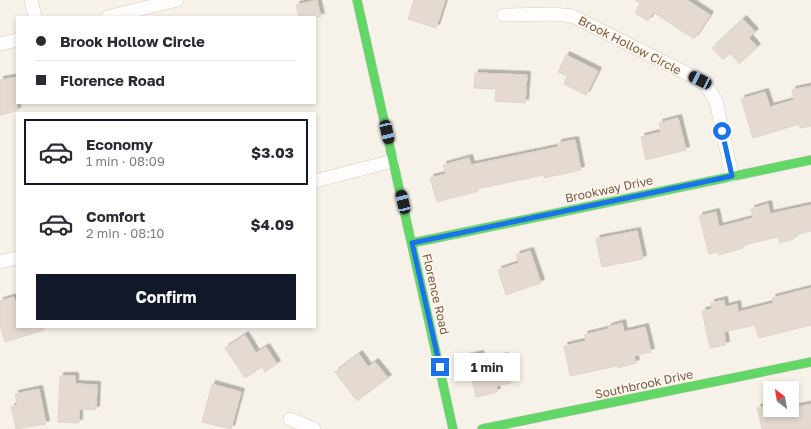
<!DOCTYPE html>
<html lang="en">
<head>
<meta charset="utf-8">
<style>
	:root { --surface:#fff; --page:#f2f2f3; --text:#2b2b33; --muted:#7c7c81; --line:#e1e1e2; --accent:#111827 }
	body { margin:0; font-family:"Golos Text",sans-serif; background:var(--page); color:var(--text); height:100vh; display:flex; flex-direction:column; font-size:15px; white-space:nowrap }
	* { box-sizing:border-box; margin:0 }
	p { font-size:13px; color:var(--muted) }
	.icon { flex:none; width:22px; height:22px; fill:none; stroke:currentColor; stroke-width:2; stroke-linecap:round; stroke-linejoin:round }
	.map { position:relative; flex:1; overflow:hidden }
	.sheet { position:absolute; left:16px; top:112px; width:300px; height:216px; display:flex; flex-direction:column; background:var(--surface); border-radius:0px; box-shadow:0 2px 6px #0003 }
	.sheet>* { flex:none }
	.banner { position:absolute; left:16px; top:16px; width:300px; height:88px; border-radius:0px; box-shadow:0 2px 6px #0003; display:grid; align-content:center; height:88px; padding:0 20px; background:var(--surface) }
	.needle { width:26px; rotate:329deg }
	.fabs { position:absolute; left:763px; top:381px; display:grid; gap:8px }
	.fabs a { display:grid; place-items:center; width:36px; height:36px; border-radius:0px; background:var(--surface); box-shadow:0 2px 6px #0003; font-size:20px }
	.end { position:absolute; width:18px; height:18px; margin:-9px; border:5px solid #1a73e8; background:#fff; box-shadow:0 0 0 2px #fff }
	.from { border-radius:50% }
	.bubble { position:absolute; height:28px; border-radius:0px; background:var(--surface); box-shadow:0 2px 6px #0003; font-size:13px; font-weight:700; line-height:28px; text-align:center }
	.car { position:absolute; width:12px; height:24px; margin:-12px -6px; border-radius:5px; box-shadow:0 0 3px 1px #0007; background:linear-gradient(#222 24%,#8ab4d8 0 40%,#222 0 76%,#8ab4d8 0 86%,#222 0) }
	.banner b { display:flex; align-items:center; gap:14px; height:38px; font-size:15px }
	.banner b+b { border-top:1px solid var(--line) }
	.banner i { width:10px; height:10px; background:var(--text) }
	ul { padding:7px 0 0; list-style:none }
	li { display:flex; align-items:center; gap:12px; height:66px; margin:0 8px 6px; padding:0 12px; border:2px solid transparent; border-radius:0px }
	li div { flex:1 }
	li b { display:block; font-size:15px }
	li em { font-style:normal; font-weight:700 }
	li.active { border-color:var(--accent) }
	li>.icon { width:36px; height:36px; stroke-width:1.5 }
	.action { display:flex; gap:8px; margin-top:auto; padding:8px 20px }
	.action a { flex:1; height:46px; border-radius:0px; background:var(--accent); color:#fff; font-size:16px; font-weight:700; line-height:46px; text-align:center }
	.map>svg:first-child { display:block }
	.building { fill:#e4dad1; stroke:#e0d5cb; filter:url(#shadow) }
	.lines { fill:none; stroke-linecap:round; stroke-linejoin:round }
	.street-casing { stroke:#d6cec6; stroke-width:14 }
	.fast-casing { stroke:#d6cec6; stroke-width:10 }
	.street { stroke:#fefdfc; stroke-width:13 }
	.fast { stroke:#63d668; stroke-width:9 }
	.route { stroke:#1a73e8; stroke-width:5 }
	.labels { text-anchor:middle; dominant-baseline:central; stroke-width:3; stroke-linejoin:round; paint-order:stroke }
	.street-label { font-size:12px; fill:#775848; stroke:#fff7eb }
</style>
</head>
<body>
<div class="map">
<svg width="811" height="429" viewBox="0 0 811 429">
	<defs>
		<filter id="shadow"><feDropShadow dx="3.5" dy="-3.5" stdDeviation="0" flood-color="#0004"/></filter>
	</defs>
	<rect width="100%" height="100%" fill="#f7f2e9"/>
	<g class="building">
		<polygon points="317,0 321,17 299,17 296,5"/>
		<polygon points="414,0 445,0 436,28 408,19"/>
		<polygon points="635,0 687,0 710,15 694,39 653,12 648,21 635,13 640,3"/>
		<polygon points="743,19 755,32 749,38 757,47 739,64 730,53 723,60 712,48"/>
		<polygon points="566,55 598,71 586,95 564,84 567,76 558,72"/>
		<polygon points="475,73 527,75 525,103 495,101 496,89 474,88"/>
		<polygon points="17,77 17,111 0,115 0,80"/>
		<polygon points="811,86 811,126 800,128 799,124 753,138 741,99 765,92 770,107 794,100 792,90"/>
		<polygon points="678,118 686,150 646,160 641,137 661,132 659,123"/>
		<polygon points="575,140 581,170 544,178 544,175 477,189 478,191 437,202 430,178 446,174 443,165 469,158 471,165 558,147 558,143"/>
		<polygon points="768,204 770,214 811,205 811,231 793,236 794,239 780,243 778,237 743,245 743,248 719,255 718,252 709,254 699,216 716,212 719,227 753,218 751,209"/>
		<polygon points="637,231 643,259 602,267 596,239"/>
		<polygon points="530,251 541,283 506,295 498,270 519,263 516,255"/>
		<polygon points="811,288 811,325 759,338 755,325 724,332 726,345 710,348 702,311 712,309 711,303 724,300 725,307 737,304 738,312 774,303 772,298"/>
		<polygon points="14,297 17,308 17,327 43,327 44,330 5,342 0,325 0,301"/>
		<polygon points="622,323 624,332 645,327 651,352 634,356 636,363 618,368 617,366 570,376 564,346 586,341 584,335 608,329 608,327"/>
		<polygon points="245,335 256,353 266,347 277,364 265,372 262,367 245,378 225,348"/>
		<polygon points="359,354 368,367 375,362 388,378 357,401 335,372"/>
		<polygon points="480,354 482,361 505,356 511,383 496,386 497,392 476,397 466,357"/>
		<polygon points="60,376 75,376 75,384 97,385 96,410 79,409 79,423 58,422"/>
		<polygon points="212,384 241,392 231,429 202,422"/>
		<polygon points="39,389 46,424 16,429 11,407 17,406 15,394"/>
		<polygon points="811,404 811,429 762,429 757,408 770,405 770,410 792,410 792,408"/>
	</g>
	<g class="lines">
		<g class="street-casing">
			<g id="street">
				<polyline points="31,0 35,17"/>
				<polyline points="504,15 554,14 572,16 700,80 709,90 716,101 732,176"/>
				<polyline points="108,17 177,0"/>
				<polyline points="0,44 17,40"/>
				<polyline points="315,181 393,161"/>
				<polyline points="0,262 17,258"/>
				<polyline points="290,419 314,429"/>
			</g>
		</g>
		<g class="fast-casing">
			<g id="fast">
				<polyline points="357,0 453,429"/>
				<polyline points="412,243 811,160"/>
				<polyline points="482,429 811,362"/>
			</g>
		</g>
		<use href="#street" class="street"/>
		<use href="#fast" class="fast"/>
	</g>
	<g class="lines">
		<polyline class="route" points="440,367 412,243 732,176 722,131"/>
	</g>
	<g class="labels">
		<g class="street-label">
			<text transform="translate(630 45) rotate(27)">Brook Hollow Circle</text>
			<text transform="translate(609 189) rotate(-12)">Brookway Drive</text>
			<text transform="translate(436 294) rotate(77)">Florence Road</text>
			<text transform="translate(644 384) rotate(-12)">Southbrook Drive</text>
		</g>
	</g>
</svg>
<div class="fabs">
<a><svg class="needle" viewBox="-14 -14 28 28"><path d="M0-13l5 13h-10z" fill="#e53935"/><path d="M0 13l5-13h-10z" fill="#7c7c81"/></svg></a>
</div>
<i class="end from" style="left:722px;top:131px"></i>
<i class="end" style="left:440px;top:367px"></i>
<div class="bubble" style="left:454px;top:353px;width:66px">1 min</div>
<i class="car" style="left:700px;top:80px;rotate:297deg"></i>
<i class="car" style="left:387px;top:132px;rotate:167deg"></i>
<i class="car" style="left:403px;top:202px;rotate:347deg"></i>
<div class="banner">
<b><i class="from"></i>Brook Hollow Circle</b>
<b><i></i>Florence Road</b>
</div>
<section class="sheet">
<ul>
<li class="active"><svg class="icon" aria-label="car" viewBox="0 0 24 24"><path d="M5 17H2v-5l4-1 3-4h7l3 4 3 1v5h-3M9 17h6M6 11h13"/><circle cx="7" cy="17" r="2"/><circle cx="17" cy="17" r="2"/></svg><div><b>Economy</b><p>1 min · 08:09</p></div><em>$3.03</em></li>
<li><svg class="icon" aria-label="car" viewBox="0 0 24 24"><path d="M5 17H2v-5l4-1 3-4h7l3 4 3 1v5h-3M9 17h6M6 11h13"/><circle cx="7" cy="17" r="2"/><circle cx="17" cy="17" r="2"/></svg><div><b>Comfort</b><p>2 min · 08:10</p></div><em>$4.09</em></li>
</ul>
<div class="action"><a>Confirm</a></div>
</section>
</div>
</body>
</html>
